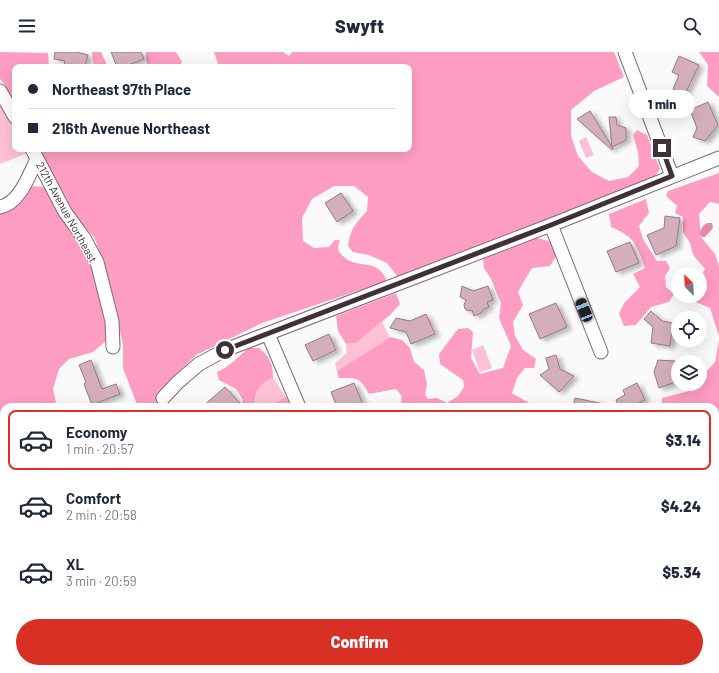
<!DOCTYPE html>
<html lang="en">
<head>
<meta charset="utf-8">
<style>
	:root { --surface:#fff; --page:#f6f6f7; --text:#1f2937; --muted:#747a83; --line:#e0e1e3; --accent:#d93025 }
	body { margin:0; font-family:Barlow,sans-serif; background:var(--page); color:var(--text); height:100vh; display:flex; flex-direction:column; font-size:15px; white-space:nowrap }
	* { box-sizing:border-box; margin:0 }
	p { font-size:13px; color:var(--muted) }
	.icon { flex:none; width:22px; height:22px; fill:none; stroke:currentColor; stroke-width:2; stroke-linecap:round; stroke-linejoin:round }
	.map { position:relative; flex:1; overflow:hidden }
	.drawer { position:absolute; left:0px; top:351px; width:719px; height:270px; display:flex; flex-direction:column; background:var(--surface); border-radius:12px 12px 0 0; box-shadow:0 4px 16px #0002 }
	.drawer>* { flex:none }
	.banner { position:absolute; left:12px; top:12px; width:400px; height:88px; border-radius:8px; box-shadow:0 4px 16px #0002; display:grid; align-content:center; height:88px; padding:0 16px; background:var(--surface) }
	.needle { width:26px; rotate:336deg }
	.buttons { position:absolute; left:671px; top:215px; display:grid; gap:8px }
	.buttons a { display:grid; place-items:center; width:36px; height:36px; border-radius:50%; background:var(--surface); box-shadow:0 4px 16px #0002; font-size:20px }
	.end { position:absolute; width:18px; height:18px; margin:-9px; border:5px solid #3f3136; background:#fff; box-shadow:0 0 0 2px #fff }
	.from { border-radius:50% }
	.bubble { position:absolute; height:28px; border-radius:14px; background:var(--surface); box-shadow:0 4px 16px #0002; font-size:13px; font-weight:800; line-height:28px; text-align:center }
	.car { position:absolute; width:12px; height:24px; margin:-12px -6px; border-radius:5px; box-shadow:0 0 3px 1px #0007; background:linear-gradient(#222 24%,#8ab4d8 0 40%,#222 0 76%,#8ab4d8 0 86%,#222 0) }
	.banner b { display:flex; align-items:center; gap:14px; height:38px; font-size:15px }
	.banner b+b { border-top:1px solid var(--line) }
	.banner i { width:10px; height:10px; background:var(--text) }
	ul { padding:7px 0 0; list-style:none }
	li { display:flex; align-items:center; gap:12px; height:60px; margin:0 8px 6px; padding:0 8px; border:2px solid transparent; border-radius:8px }
	li div { flex:1 }
	li b { display:block; font-size:15px }
	li em { font-style:normal; font-weight:800 }
	li.current { border-color:var(--accent) }
	li>.icon { width:36px; height:36px; stroke-width:1.5 }
	.cta { display:flex; gap:8px; margin-top:auto; padding:8px 16px }
	.cta a { flex:1; height:46px; border-radius:24px; background:var(--accent); color:#fff; font-size:16px; font-weight:800; line-height:46px; text-align:center }
	header { display:flex; justify-content:space-between; align-items:center; height:52px; padding:0 16px; background:var(--surface); font-size:18px; font-weight:800 }
	.map>svg:first-child { display:block }
	.green { fill:#fec0d6 }
	.forest { fill:#fe9dc2 }
	.water { fill:#e687ac }
	.lines { fill:none; stroke-linecap:round; stroke-linejoin:round }
	.stream { stroke:#e687ac; stroke-width:3 }
	.building { fill:#d2afbb; stroke:#987883; filter:url(#shadow) }
	.minor-casing { stroke:#866671; stroke-width:15 }
	.minor { stroke:#fff; stroke-width:13 }
	.route { stroke:#3f3136; stroke-width:5 }
	.labels { text-anchor:middle; dominant-baseline:central; stroke-width:3; stroke-linejoin:round; paint-order:stroke }
	.street-label { font-size:11px; fill:#3f3136; stroke:#fff }
</style>
</head>
<body>
<header><svg class="icon" aria-label="menu" viewBox="0 0 24 24"><path d="M4 6h16M4 12h16M4 18h16"/></svg>Swyft<svg class="icon" aria-label="search" viewBox="0 0 24 24"><circle cx="10" cy="10" r="6"/><path d="M15 15l6 6"/></svg></header>
<div class="map">
<svg width="719" height="621" viewBox="0 0 719 621">
	<defs>
		<filter id="shadow"><feDropShadow dx="4.5" dy="2.5" stdDeviation="2" flood-color="#0004"/></filter>
	</defs>
	<rect width="100%" height="100%" fill="#fafafa"/>
	<g class="green">
		<polygon points="2,51 15,77 15,97 26,97 28,101 0,112 0,52"/>
		<polygon points="586,85 594,103 586,106 579,89"/>
		<polygon points="382,270 390,286 337,319 335,311 347,301 346,292 356,291"/>
		<polygon points="483,293 492,316 480,320 472,298"/>
		<path d="M273 326 286 345 267 355H255L254 354C256 338 258 333 273 326Z"/>
		<polygon points="294,617 384,617 386,621 295,621"/>
	</g>
	<g class="forest">
		<polygon points="0,0 48,1 49,15 15,15 15,53 5,33 0,27"/>
		<polygon points="92,0 101,0 108,15 94,15"/>
		<polygon points="146,0 176,0 182,10 179,15 147,15"/>
		<path d="M214 0H283L289 4 292 0H614L624 25 594 39 571 58V84L578 104 592 120 609 129 628 125 639 114 638 100 633 83 637 78 647 83 660 117 652 128 398 225 387 211 369 203 353 200 348 194C350 177 356 171 367 159L368 145 354 134H334L312 147 302 166 303 189 314 196 329 195 335 188H340C337 195 337 199 343 204 353 214 363 210 375 215 381 218 384 222 387 229L262 271 196 303 156 342 166 354 187 355H138L123 316V293L105 214 94 185 77 166 38 97H409V15H219Z"/>
		<polygon points="699,0 719,0 719,45 707,34 708,13"/>
		<polygon points="719,121 719,152 710,150 699,162 701,185 715,202 719,214 719,284 710,256 691,248 691,244 700,244 700,227 705,217 693,203 690,191 683,180 683,165 675,161 677,154 666,144 668,139"/>
		<polygon points="33,134 44,135 50,142 92,211 108,271 106,289 93,300 69,307 59,317 53,337 57,355 4,355 4,412 0,413 0,158 22,145"/>
		<path d="M646 147 649 161 639 174 643 187 657 209H666L670 216 665 224 666 235 674 242 669 250 651 255 636 273 624 274 619 262 624 251 640 235 633 222 645 216C637 193 635 185 611 175L609 162Z"/>
		<path d="M537 186 549 189 557 203 550 214 532 216 524 229 518 240 523 253 513 270 515 284 523 298 536 307 534 316H525L517 326 512 341 536 355H402L401 343 396 337 369 342C360 325 357 326 339 326L337 319 391 285 402 288 410 296 414 310 424 318 427 332 425 343 428 347 437 346 447 351 458 344 464 335 463 328 440 312 439 302 458 277 468 276 473 280 471 306 480 322 503 316 511 294 499 266 501 251 491 227 484 216 483 207Z"/>
		<polygon points="396,241 400,252 390,263 356,291 346,292 338,279 336,264"/>
		<polygon points="719,288 719,394 715,397 715,355 662,355 662,346 689,339 695,332 700,332 700,327 715,310"/>
		<path d="M249 296H259C270 305 273 312 273 326 258 333 256 338 254 354L255 355H242L243 348 236 337 219 328 217 320C230 315 238 304 249 296Z"/>
		<polygon points="286,345 291,355 267,355"/>
		<polygon points="715,420 719,424 719,468 715,469"/>
		<polygon points="4,422 4,540 0,541 0,423"/>
		<polygon points="715,608 719,611 719,621 652,621 653,617 715,617"/>
		<polygon points="4,617 163,617 168,619 172,617 238,617 227,621 0,621 0,618"/>
		<polygon points="249,617 294,617 295,621 251,621"/>
		<polygon points="425,617 506,617 508,621 427,621"/>
	</g>
	<polygon class="water" points="707,171 712,171 713,176 705,185 702,185 699,181 703,174"/>
	<g class="lines">
		<polyline class="stream" points="424,621 428,617"/>
	</g>
	<g class="building">
		<polygon points="55,0 76,0 88,3 85,15 64,14 65,9 54,7"/>
		<polygon points="111,0 141,0 144,7 124,15 117,15"/>
		<polygon points="679,4 699,13 685,42 673,37 679,23 672,20"/>
		<polygon points="708,50 718,73 705,89 693,85 697,76 690,58"/>
		<polygon points="590,59 612,95 609,65 616,65 617,73 626,76 626,88 612,95 613,96 612,98 577,67"/>
		<polygon points="341,141 353,159 337,170 325,151"/>
		<polygon points="665,164 680,166 676,194 656,203 647,183 664,176"/>
		<polygon points="630,190 639,211 616,220 607,199"/>
		<polygon points="462,234 473,239 488,234 493,248 487,250 489,255 484,257 481,261 474,264 472,258 468,259 465,257 464,253 466,248 460,245"/>
		<polygon points="556,251 567,275 540,287 529,262"/>
		<polygon points="651,259 662,269 673,271 670,294 651,291 653,275 644,267"/>
		<polygon points="426,262 435,282 411,292 406,280 390,276 396,266 410,269"/>
		<polygon points="329,282 336,298 313,309 305,293"/>
		<polygon points="556,303 560,317 574,324 559,340 540,323 549,317 546,306"/>
		<polygon points="91,308 102,337 116,332 120,342 92,353 84,332 86,330 79,313"/>
		<polygon points="658,308 675,309 678,318 678,329 659,336 654,320"/>
		<polygon points="354,331 364,355 337,355 331,340"/>
		<polygon points="637,331 645,348 631,355 619,355 616,348 625,343 623,338"/>
		<polygon points="225,335 240,351 235,355 202,355"/>
		<polygon points="575,346 604,352 604,355 573,355"/>
	</g>
	<g class="lines">
		<g class="minor-casing">
			<g id="minor">
				<polyline points="625,0 672,124"/>
				<polyline points="0,39 15,65"/>
				<polyline points="32,97 65,160 84,186 97,210 112,269 113,295"/>
				<path d="M0 155C20 151 29 123 37 107"/>
				<polyline points="551,173 601,300"/>
				<polyline points="268,282 299,355"/>
				<polyline points="163,346 178,330 199,312 225,298 551,173 719,106"/>
				<polyline points="0,416 4,414"/>
				<polyline points="715,583 719,592"/>
				<polyline points="396,617 401,621"/>
			</g>
		</g>
		<use href="#minor" class="minor"/>
	</g>
	<g class="lines">
		<polyline class="route" points="225,298 551,173 672,124 662,96"/>
	</g>
	<g class="labels">
		<g class="street-label">
			<text transform="translate(67 160) rotate(61)">212th Avenue Northeast</text>
		</g>
	</g>
</svg>
<div class="buttons">
<a><svg class="needle" viewBox="-14 -14 28 28"><path d="M0-13l5 13h-10z" fill="#e53935"/><path d="M0 13l5-13h-10z" fill="#747a83"/></svg></a>
<a><svg class="icon" aria-label="locate" viewBox="0 0 24 24"><circle cx="12" cy="12" r="6"/><path d="M12 2v4M12 18v4M2 12h4M18 12h4"/></svg></a>
<a><svg class="icon" aria-label="layers" viewBox="0 0 24 24"><path d="M12 4l9 5-9 5-9-5zM3 14l9 5 9-5"/></svg></a>
</div>
<i class="end from" style="left:225px;top:298px"></i>
<i class="end" style="left:662px;top:96px"></i>
<div class="bubble" style="left:629px;top:38px;width:66px">1 min</div>
<i class="car" style="left:584px;top:258px;rotate:338deg"></i>
<div class="banner">
<b><i class="from"></i>Northeast 97th Place</b>
<b><i></i>216th Avenue Northeast</b>
</div>
<section class="drawer">
<ul>
<li class="current"><svg class="icon" aria-label="car" viewBox="0 0 24 24"><path d="M5 17H2v-5l4-1 3-4h7l3 4 3 1v5h-3M9 17h6M6 11h13"/><circle cx="7" cy="17" r="2"/><circle cx="17" cy="17" r="2"/></svg><div><b>Economy</b><p>1 min · 20:57</p></div><em>$3.14</em></li>
<li><svg class="icon" aria-label="car" viewBox="0 0 24 24"><path d="M5 17H2v-5l4-1 3-4h7l3 4 3 1v5h-3M9 17h6M6 11h13"/><circle cx="7" cy="17" r="2"/><circle cx="17" cy="17" r="2"/></svg><div><b>Comfort</b><p>2 min · 20:58</p></div><em>$4.24</em></li>
<li><svg class="icon" aria-label="car" viewBox="0 0 24 24"><path d="M5 17H2v-5l4-1 3-4h7l3 4 3 1v5h-3M9 17h6M6 11h13"/><circle cx="7" cy="17" r="2"/><circle cx="17" cy="17" r="2"/></svg><div><b>XL</b><p>3 min · 20:59</p></div><em>$5.34</em></li>
</ul>
<div class="cta"><a>Confirm</a></div>
</section>
</div>
</body>
</html>
